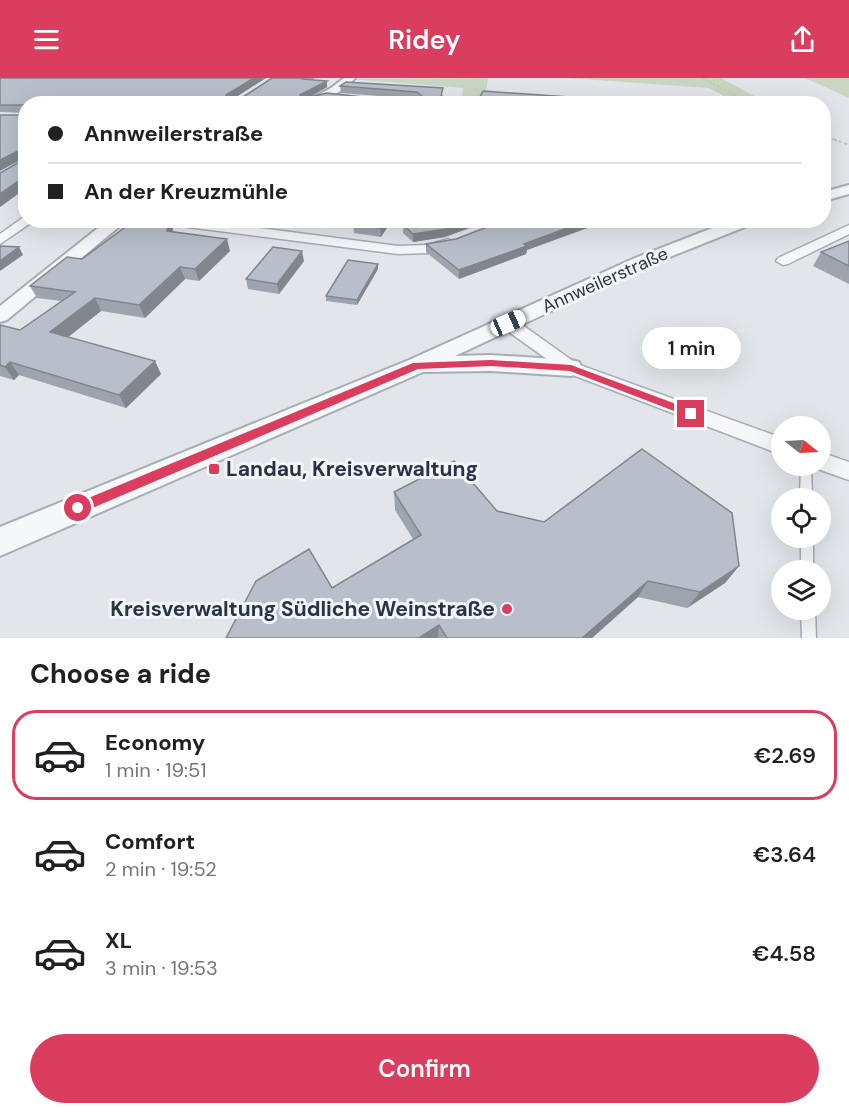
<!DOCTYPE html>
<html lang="en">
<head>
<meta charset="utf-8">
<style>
	:root { --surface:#fff; --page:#f2f2f2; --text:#202124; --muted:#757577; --line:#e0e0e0; --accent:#da3d5d }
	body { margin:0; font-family:"DM Sans",sans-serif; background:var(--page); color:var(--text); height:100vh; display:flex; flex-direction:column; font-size:22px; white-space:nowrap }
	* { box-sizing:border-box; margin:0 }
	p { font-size:20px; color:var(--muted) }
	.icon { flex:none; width:33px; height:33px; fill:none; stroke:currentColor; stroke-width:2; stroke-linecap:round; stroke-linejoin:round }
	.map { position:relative; height:560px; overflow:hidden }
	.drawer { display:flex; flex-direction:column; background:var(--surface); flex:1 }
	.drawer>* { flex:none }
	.guide { position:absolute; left:18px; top:18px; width:813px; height:132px; border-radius:24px; box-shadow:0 6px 24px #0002; display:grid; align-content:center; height:132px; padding:0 30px; background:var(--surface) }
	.needle { width:39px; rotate:108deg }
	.fabs { position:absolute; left:771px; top:338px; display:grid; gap:12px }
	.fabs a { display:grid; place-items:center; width:60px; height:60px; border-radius:50%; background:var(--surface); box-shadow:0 6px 24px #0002; font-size:30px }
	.end { position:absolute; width:27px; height:27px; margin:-14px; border:8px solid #da3d5d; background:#fff; box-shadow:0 0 0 3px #fff }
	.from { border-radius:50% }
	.bubble { position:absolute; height:42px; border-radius:21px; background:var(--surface); box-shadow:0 6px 24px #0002; font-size:20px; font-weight:600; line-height:42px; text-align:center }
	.car { position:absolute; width:18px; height:36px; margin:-18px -9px; border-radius:8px; box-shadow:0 0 4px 2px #0007; background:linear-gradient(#fff 24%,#345 0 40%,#fff 0 76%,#345 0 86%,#fff 0) }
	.guide b { display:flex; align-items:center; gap:21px; height:57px; font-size:22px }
	.guide b+b { border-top:2px solid var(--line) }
	.guide i { width:15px; height:15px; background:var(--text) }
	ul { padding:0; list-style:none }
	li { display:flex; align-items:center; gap:18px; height:90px; margin:0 12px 9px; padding:0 18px; border:3px solid transparent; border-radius:24px }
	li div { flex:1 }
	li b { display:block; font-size:22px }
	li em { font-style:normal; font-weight:600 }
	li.on { border-color:var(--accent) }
	li>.icon { width:54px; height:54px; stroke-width:1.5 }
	h2 { padding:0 30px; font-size:27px; line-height:72px }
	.cta { display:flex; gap:12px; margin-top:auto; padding:12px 30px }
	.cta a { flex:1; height:69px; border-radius:36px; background:var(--accent); color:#fff; font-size:24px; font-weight:600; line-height:69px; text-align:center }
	header { display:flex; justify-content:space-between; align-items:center; height:78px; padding:0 30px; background:var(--accent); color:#fff; font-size:27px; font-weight:600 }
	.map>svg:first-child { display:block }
	.green { fill:#c8d6c2 }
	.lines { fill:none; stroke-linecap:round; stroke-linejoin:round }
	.service-casing { stroke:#a6adb6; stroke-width:3 }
	.minor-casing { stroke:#a6adb6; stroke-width:3 }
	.tertiary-casing { stroke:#a6adb6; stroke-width:4 }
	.path-far1 { stroke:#c0c4ca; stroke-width:1.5; stroke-dasharray:2 2; stroke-linecap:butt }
	.path { stroke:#c0c4ca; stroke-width:2; stroke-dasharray:3 3; stroke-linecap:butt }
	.service { fill:#f5f7f9; fill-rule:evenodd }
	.minor { fill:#f5f7f9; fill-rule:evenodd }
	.tertiary { fill:#f5f7f9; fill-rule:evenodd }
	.wall { fill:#9ea4ae }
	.shaded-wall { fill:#81868d }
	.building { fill:#b8bfca; stroke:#81868d; stroke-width:1.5 }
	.route { fill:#da3d5d }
	.poi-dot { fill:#da3d5d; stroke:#f2f5f8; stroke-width:2 }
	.labels { text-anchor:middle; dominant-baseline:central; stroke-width:6; stroke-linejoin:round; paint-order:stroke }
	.street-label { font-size:18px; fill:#283445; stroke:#f2f5f8 }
	.near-poi-label { font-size:21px; font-weight:bold; fill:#283445; stroke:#f2f5f8; text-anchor:start }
</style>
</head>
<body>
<header><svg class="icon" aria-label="menu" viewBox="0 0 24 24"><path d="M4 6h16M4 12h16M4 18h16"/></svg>Ridey<svg class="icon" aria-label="share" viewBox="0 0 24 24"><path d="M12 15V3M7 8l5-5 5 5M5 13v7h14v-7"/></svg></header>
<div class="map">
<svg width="849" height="560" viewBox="0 0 849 560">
	<rect width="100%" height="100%" fill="#e2e6eb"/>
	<g class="green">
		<polygon points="488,0 485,20 462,19 463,10 349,1"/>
		<polygon points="567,0 721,0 767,25 737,25 709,10"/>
		<polygon points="805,0 849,0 849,20"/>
	</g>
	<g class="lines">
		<g class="service-casing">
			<g id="service">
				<polygon points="801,387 811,387 812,420 800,420"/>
				<rect x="801" y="459" width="12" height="33"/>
				<polygon points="801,531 815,531 816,560 802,560"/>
			</g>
		</g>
		<g class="minor-casing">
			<g id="minor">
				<polygon points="24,139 26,142 35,142 0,166 0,156"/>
				<polygon points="158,142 198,142 398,168 427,167 448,161 455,165 453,168 428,175 398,176 164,146"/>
				<polygon points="849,147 849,156 788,186 783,187 776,183 778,180"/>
				<polygon points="508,240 514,241 577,286 782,360 782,377 565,294 502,249 500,245 502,241"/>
				<polygon points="820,374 849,384 849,402 812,389 811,387 820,387"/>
			</g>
		</g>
		<g class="tertiary-casing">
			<g id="tertiary">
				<path d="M344 0H355C341 15 323 26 302 26L331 10Z"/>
				<polygon points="849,107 849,116 824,123 824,114"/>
				<polygon points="108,142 127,142 7,242 0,244 0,228"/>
				<polygon points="733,142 757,142 755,145 647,188 455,278 491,277 571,282 579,284 582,290 579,296 571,298 491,293 423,294 0,478 0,449 409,282 635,180"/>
			</g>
		</g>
		<g class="path-far1">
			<polyline points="703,0 750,26"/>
			<polyline points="824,58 837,63"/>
		</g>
		<polyline class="path" points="833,61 849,67"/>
		<use href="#service" class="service"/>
		<use href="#minor" class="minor"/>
		<use href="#tertiary" class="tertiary"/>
	</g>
	<g class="wall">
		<polygon points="0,0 266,0 233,21 240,21 272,0 315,0 312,2 327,3 327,9 310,19 418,21 341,15 340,8 346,4 443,17 442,22 26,26 26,113 22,113 0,129 23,82 22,37 25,35 0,34"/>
		<polygon points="59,142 83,142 80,144"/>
		<polygon points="356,142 396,142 393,147 390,145 381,159 354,155 353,146"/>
		<polygon points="505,142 609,142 527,172 526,176 459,201 426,174 426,166 456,161"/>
		<polygon points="403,147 445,159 413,164 403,155"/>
		<polygon points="173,149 173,154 230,173 199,203 185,201 145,240 101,233 68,259 161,296 126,330 19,297 14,302 0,298 0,247 20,252 61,223 37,220 30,208 82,181"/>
		<polygon points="849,163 849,206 813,188 821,174"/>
		<polygon points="304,183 279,216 248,211 246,201"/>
		<polygon points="378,191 357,227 326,223 326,218"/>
		<polygon points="394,414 497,433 739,488 725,505 687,530 638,519 592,560 226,560 332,510 413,461 395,432"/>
	</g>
	<g class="shaded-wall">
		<polygon points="254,0 266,0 228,24 226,20 226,17"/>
		<polygon points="327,3 327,9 301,24 300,17"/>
		<polygon points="22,71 26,79 0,93 0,82"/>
		<polygon points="26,102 26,111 22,104"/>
		<polygon points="17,104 22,113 0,129 0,116"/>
		<polygon points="169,142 171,142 173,149 171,165 167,153"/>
		<polygon points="385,142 390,142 390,145 381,159 380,150"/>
		<polygon points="470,142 492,142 445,159 413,164 413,156"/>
		<polygon points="589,142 609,142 527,172 526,176 459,201 459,192 524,166"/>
		<polygon points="227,161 230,173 199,203 195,191"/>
		<polygon points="19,169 23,177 0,193 0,183"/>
		<polygon points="302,173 304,183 279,216 277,206"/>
		<polygon points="378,186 378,191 357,227 357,222"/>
		<polygon points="180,189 185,201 145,240 139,227"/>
		<polygon points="95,220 101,233 58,267 50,254"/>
		<polygon points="155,283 161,296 126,330 119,317"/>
		<polygon points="10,284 19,297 14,302 5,289"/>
		<polygon points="739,488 725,505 687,530 700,514"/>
		<polygon points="648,503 638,519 592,560 582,560"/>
		<polygon points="439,547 438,560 419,560"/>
	</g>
	<g class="building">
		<polygon points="0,0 254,0 226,17 226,20 240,21 272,0 303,0 302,1 327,3 300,17 301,21 327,15 381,21 421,21 423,19 417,14 340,8 346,4 443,10 440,22 473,24 471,26 26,26 26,102 22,104 17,104 0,116 0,95 23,82 22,71 0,82 0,37 22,37 25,35 24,27 0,27"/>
		<polygon points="483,13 569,19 568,26 476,26"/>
		<polygon points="135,142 169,142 167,153 227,161 195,191 180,189 139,227 95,220 50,254 155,283 119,317 10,284 5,289 0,287 0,247 20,252 75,214 30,208 67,179 82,181"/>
		<polygon points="356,142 385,142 380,150 353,146"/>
		<polygon points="418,142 470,142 446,151 413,156 403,147"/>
		<polygon points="505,142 589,142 524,166 527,168 459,192 426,166 456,161"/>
		<polygon points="849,163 849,188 821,174"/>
		<polygon points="0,168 19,169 0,183"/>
		<polygon points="273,169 302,173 277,206 246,201"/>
		<polygon points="348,182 378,186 357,222 326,218"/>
		<polygon points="642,371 732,435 739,488 700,514 648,503 582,560 447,560 439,547 419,560 226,560 256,503 309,471 332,510 421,457 394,414 454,383 497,433 544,444"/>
	</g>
	<polygon class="route" points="491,282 571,287 695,333 696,336 691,340 687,338 570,293 491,288 418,291 83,434 74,434 72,430 74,426 413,285"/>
	<g class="poi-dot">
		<rect x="208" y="385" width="12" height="12" rx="3"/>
		<circle cx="507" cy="531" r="6"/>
	</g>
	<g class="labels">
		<g class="street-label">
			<text transform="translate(605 202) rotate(-24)">Annweilerstraße</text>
		</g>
		<g class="near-poi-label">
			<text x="226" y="391">Landau, Kreisverwaltung</text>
			<text x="495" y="531" text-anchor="end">Kreisverwaltung Südliche Weinstraße</text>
		</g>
	</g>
</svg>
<div class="fabs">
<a><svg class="needle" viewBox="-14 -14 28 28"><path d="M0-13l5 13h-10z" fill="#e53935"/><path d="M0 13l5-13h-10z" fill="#757577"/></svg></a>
<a><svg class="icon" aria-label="locate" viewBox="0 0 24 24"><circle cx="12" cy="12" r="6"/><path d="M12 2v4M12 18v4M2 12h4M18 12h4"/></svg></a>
<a><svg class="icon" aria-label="layers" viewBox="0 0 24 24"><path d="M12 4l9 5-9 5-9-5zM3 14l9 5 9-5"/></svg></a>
</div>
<i class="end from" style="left:78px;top:430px"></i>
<i class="end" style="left:691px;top:336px"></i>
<div class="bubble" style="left:642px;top:249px;width:99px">1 min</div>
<i class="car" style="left:508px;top:245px;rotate:66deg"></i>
<div class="guide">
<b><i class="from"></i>Annweilerstraße</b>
<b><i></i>An der Kreuzmühle</b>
</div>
</div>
<section class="drawer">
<h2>Choose a ride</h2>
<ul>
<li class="on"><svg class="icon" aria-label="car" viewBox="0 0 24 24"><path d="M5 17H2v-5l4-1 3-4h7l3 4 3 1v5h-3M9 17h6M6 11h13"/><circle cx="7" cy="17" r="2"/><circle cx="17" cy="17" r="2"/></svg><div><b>Economy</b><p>1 min · 19:51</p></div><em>€2.69</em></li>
<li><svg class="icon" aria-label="car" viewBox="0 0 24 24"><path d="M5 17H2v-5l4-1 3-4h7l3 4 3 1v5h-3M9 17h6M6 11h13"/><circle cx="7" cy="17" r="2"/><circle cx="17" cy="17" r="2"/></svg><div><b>Comfort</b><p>2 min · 19:52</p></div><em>€3.64</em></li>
<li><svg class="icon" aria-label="car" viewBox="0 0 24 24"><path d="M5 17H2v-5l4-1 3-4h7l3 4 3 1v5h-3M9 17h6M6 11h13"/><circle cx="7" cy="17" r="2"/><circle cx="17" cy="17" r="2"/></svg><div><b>XL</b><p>3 min · 19:53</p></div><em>€4.58</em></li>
</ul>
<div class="cta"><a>Confirm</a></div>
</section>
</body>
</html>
